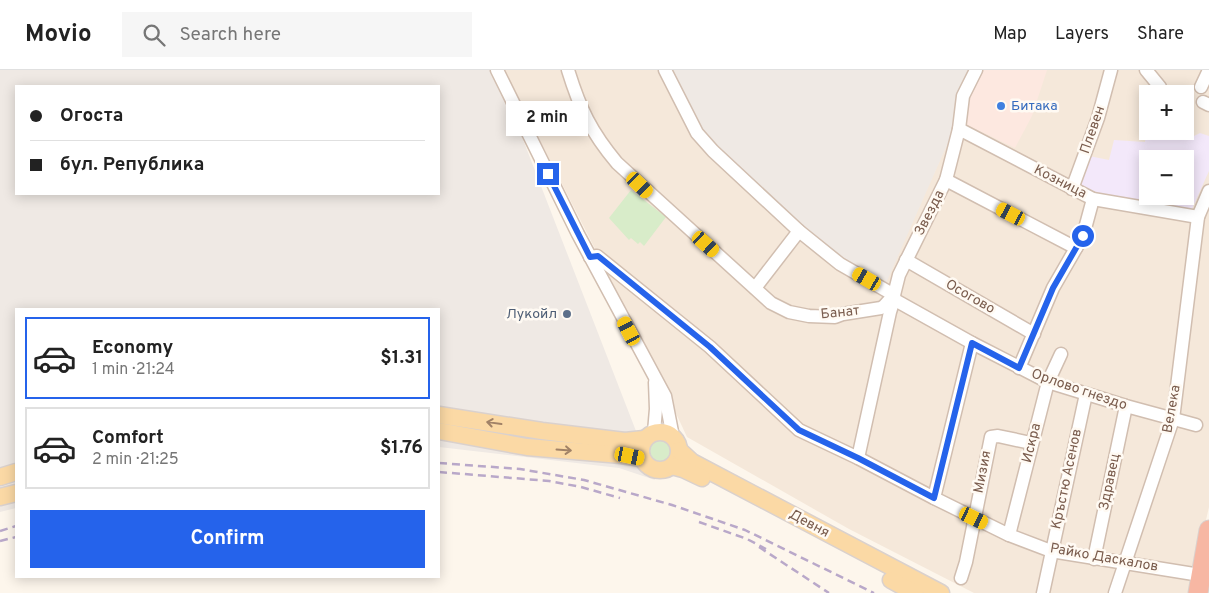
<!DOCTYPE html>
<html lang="en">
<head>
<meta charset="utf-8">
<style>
	:root { --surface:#fff; --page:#f6f6f6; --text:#222; --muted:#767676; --line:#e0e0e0; --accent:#2563eb }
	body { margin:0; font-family:Overpass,sans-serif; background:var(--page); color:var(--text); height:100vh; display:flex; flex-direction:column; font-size:19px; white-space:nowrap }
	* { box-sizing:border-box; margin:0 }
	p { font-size:16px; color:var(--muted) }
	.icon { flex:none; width:28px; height:28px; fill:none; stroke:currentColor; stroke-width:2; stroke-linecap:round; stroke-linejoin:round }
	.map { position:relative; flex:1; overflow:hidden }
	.side { position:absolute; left:15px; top:238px; width:425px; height:270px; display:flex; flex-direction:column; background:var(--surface); border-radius:0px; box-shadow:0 2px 12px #0003 }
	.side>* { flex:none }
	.hud { position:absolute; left:15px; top:15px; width:425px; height:110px; border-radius:0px; box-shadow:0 2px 12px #0003; display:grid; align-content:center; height:110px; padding:0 15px; background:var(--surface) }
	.buttons { position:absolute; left:1139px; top:15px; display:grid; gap:10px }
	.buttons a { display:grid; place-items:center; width:55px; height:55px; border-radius:0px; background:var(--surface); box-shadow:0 2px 12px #0003; font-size:25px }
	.end { position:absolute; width:22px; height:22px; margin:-11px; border:6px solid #2563eb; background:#fff; box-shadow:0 0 0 2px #fff }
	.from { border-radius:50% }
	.bubble { position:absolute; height:35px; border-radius:0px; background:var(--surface); box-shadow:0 2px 12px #0003; font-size:16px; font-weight:700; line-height:35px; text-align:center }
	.car { position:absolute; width:15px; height:30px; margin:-15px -8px; border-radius:6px; box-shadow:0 0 4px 1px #0007; background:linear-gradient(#f5c518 24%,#345 0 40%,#f5c518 0 76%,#345 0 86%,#f5c518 0) }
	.hud b { display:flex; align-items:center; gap:18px; height:48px; font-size:19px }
	.hud b+b { border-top:1px solid var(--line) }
	.hud i { width:12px; height:12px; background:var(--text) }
	ul { padding:9px 0 0; list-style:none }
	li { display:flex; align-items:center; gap:15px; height:82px; margin:0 10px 8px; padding:0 5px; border:2px solid var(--line); border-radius:0px }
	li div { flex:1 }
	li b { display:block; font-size:19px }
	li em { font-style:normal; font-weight:700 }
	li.current { border-color:var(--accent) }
	li>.icon { width:45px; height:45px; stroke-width:1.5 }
	.action { display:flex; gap:10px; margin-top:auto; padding:10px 15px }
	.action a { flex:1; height:58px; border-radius:0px; background:var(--accent); color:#fff; font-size:20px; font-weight:700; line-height:58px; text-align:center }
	header { display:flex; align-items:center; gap:30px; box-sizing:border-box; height:70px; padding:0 25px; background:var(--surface); border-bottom:1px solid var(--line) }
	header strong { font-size:24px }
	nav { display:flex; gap:28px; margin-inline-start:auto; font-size:18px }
	.search { width:350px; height:45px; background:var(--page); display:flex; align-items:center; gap:12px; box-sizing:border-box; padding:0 18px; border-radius:0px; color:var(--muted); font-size:19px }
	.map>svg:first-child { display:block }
	.residential { fill:#f5e8da; fill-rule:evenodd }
	.commercial { fill:#fde8e0 }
	.industrial { fill:#efe9e4; fill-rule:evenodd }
	.education { fill:#f3e8fa; fill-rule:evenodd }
	.green { fill:#d8ecc9 }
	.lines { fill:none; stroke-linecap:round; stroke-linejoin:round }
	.minor-casing { stroke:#d1beb0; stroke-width:15 }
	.major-casing { stroke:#dad1cd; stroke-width:19 }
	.highway-casing { stroke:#dad1cd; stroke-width:21 }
	.minor { stroke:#fff; stroke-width:12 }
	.major { stroke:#fbd9a5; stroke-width:16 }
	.highway { stroke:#f7b7a3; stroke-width:19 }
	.rail { stroke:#b9a8c9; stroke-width:2.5; stroke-dasharray:8 5; stroke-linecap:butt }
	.oneway { stroke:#a18267 }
	.route { stroke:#2563eb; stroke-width:6 }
	.shop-dot { fill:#3f7fe0; stroke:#fffaf3; stroke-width:2 }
	.service-dot { fill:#5c6f8a; stroke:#fffaf3; stroke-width:2 }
	.labels { text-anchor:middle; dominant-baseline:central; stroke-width:5; stroke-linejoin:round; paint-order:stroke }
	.shop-label { font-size:14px; fill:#366cbe; stroke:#fffaf3; text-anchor:start }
	.street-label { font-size:14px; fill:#7a5c4d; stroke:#fffaf3 }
	.service-label { font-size:14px; fill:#4e5e75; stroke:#fffaf3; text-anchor:end }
</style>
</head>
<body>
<header>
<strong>Movio</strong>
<div class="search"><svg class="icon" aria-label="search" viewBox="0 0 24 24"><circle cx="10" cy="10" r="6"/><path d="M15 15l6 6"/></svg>Search here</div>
<nav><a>Map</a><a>Layers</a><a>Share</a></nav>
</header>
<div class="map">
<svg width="1209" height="523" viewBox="0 0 1209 523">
	<rect width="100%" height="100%" fill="#fdf6ec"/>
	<path class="residential" d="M504 0H658L700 75 882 220 980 0H1209V437L1189 523H974L849 459 687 367 648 283ZM1148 24H1185V61H1148ZM1148 89H1185V126H1148Z"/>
	<polygon class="commercial" points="982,0 1047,0 1032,46 1015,78 961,52 970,27"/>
	<g class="industrial">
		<path d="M0 0H496L655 410 619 398 439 377V239H16V438L0 442ZM16 16H439V124H16Z"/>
		<polygon points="658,0 980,0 883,220 700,75"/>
	</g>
	<path class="education" d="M1147 57 1148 61H1170L1194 66 1200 63 1209 66V101L1191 141 1093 124 1077 115 1089 86 1109 90 1114 70 1145 72ZM1148 89H1185V126H1148Z"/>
	<g class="green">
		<polygon points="631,120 666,147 644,176 640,172 638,174 631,168 629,170 609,148"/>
		<circle cx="660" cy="381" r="13"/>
	</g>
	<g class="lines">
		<g class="minor-casing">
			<g id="minor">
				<polyline points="497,0 578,164 665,326 673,367"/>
				<path d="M568 0C580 39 591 62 617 93L771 233 789 242 809 246 835 247 843 244 881 238 884 236 894 225 840 194 799 161 713 81 697 63 665 0"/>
				<polyline points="976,0 963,26 959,59 946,110 899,205 894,225 895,230 972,273 1048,312 1126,336 1196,355"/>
				<polyline points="1146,0 1160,17"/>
				<polyline points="1201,17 1209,0"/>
				<polyline points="1203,32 1209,35"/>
				<polyline points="959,59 1093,129 1198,147"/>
				<polyline points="946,110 1076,178"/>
				<polyline points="1072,119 1098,48 1111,0"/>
				<polyline points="590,187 597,186 710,277 799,360 858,388 934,428 1009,465 1051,481 1200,505"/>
				<polyline points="906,190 1034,264"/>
				<polyline points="755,218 799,161"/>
				<polyline points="1019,298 1053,218 1083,166 1093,129"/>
				<polyline points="654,362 656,339 655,312"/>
				<polyline points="858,388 890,242 894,229"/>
				<polyline points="934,428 972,273"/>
				<polyline points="1009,465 1048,312 1061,284"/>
				<polyline points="1094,489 1126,336"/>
				<polyline points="961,508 966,492 991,367 998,366 1031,373"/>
				<polyline points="1043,523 1086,324"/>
				<polyline points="1115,523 1173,349 1198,147 1209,121"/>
			</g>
		</g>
		<g class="major-casing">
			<g id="major">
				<polyline points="439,345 542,361 625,371 644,369"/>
				<polyline points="439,361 527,377 621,385 642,388"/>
				<circle cx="660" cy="381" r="19"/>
				<polyline points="679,380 692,392 941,523"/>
				<polyline points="672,396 683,399 702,408"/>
				<polyline points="0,407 16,402"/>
				<polyline points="0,427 16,423"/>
				<polyline points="891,510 915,523"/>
			</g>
		</g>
		<g class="highway-casing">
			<polyline id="highway" points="1198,523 1209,460"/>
		</g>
		<use href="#minor" class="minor"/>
		<use href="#major" class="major"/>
		<use href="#highway" class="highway"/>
		<g class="rail">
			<polyline points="439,393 520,399 584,410 672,435 745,460 874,523"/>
			<polyline points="439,402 549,411 581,417 620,428"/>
			<polyline points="699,452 747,469 766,479"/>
			<polyline points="0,461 16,456"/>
			<polyline points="0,471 16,467"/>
			<polyline points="759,477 829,523"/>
		</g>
	</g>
	<defs><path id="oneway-shaft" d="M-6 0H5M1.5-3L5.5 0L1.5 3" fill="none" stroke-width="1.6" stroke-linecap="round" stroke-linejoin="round" transform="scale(1.25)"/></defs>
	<g class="oneway">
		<use href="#oneway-shaft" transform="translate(494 353) rotate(-172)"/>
		<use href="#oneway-shaft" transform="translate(564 380) rotate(4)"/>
	</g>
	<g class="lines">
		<polyline class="route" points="548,104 590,187 598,186 710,277 799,360 858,388 934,428 972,273 1019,298 1053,218 1083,166"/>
	</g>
	<circle class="shop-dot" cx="1001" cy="36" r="5"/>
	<circle class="service-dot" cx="567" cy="244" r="5"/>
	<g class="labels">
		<g class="shop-label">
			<text x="1011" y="36">Битака</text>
		</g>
		<g class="street-label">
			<text transform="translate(1093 60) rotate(-71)">Плевен</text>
			<text transform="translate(1060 112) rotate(27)">Козница</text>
			<text transform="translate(930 143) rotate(-63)">Звезда</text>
			<text transform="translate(970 227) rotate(30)">Осогово</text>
			<text transform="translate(840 243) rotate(-6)">Банат</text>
			<text transform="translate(1079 320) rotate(19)">Орлово гнездо</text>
			<text transform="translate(1172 339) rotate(-80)">Велека</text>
			<text transform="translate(1032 373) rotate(-76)">Искра</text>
			<text transform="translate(983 402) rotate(-79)">Мизия</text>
			<text transform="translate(1067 409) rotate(-78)">Кръстю Асенов</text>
			<text transform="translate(1110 412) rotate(-78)">Здравец</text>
			<text transform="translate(809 454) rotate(28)">Девня</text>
			<text transform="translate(1104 488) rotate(10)">Райко Даскалов</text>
		</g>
		<g class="service-label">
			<text x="557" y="244">Лукойл</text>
		</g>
	</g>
</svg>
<div class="buttons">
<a>+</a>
<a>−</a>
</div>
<i class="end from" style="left:1083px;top:166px"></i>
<i class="end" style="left:548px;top:104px"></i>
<div class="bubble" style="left:506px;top:31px;width:82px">2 min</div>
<i class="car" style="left:640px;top:115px;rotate:134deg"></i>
<i class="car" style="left:1011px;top:144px;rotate:297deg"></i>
<i class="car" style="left:706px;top:174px;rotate:132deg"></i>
<i class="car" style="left:867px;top:209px;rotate:300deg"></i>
<i class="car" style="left:629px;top:261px;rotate:332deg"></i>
<i class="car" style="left:630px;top:386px;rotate:102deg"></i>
<i class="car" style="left:974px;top:448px;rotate:116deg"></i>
<div class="hud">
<b><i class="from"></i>Огоста</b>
<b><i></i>бул. Република</b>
</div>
<section class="side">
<ul>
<li class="current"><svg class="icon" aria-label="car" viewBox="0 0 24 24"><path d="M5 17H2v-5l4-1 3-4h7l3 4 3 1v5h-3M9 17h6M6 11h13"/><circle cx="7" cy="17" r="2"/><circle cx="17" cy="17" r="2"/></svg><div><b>Economy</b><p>1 min · 21:24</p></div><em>$1.31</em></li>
<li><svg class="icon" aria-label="car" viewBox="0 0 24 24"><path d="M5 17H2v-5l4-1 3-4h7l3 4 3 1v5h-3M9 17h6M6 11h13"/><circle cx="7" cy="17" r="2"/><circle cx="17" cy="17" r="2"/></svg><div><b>Comfort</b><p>2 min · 21:25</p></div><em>$1.76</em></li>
</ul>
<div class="action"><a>Confirm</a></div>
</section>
</div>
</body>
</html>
